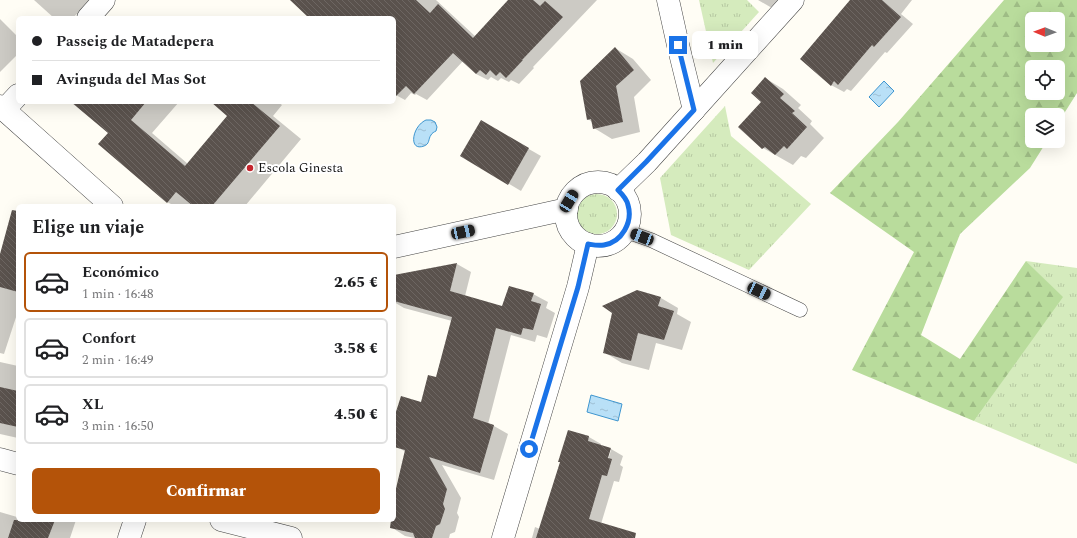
<!DOCTYPE html>
<html lang="es">
<head>
<meta charset="utf-8">
<style>
	:root { --surface:#fff; --page:#f2f2f2; --text:#202124; --muted:#757577; --line:#e0e0e0; --accent:#b45309 }
	body { margin:0; font-family:Spectral,serif; background:var(--page); color:var(--text); height:100vh; display:flex; flex-direction:column; font-size:15px; white-space:nowrap }
	* { box-sizing:border-box; margin:0 }
	p { font-size:13px; color:var(--muted) }
	.icon { flex:none; width:22px; height:22px; fill:none; stroke:currentColor; stroke-width:2; stroke-linecap:round; stroke-linejoin:round }
	.map { position:relative; flex:1; overflow:hidden }
	.sheet { position:absolute; left:16px; top:204px; width:380px; height:318px; display:flex; flex-direction:column; background:var(--surface); border-radius:6px; box-shadow:0 4px 16px #0002 }
	.sheet>* { flex:none }
	.top-card { position:absolute; left:16px; top:16px; width:380px; height:88px; border-radius:6px; box-shadow:0 4px 16px #0002; display:grid; align-content:center; height:88px; padding:0 16px; background:var(--surface) }
	.needle { width:26px; rotate:271deg }
	.buttons { position:absolute; left:1025px; top:12px; display:grid; gap:8px }
	.buttons a { display:grid; place-items:center; width:40px; height:40px; border-radius:6px; background:var(--surface); box-shadow:0 4px 16px #0002; font-size:20px }
	.end { position:absolute; width:18px; height:18px; margin:-9px; border:5px solid #1a73e8; background:#fff; box-shadow:0 0 0 2px #fff }
	.from { border-radius:50% }
	.bubble { position:absolute; height:28px; border-radius:6px; background:var(--surface); box-shadow:0 4px 16px #0002; font-size:13px; font-weight:800; line-height:28px; text-align:center }
	.car { position:absolute; width:12px; height:24px; margin:-12px -6px; border-radius:5px; box-shadow:0 0 3px 1px #0007; background:linear-gradient(#222 24%,#8ab4d8 0 40%,#222 0 76%,#8ab4d8 0 86%,#222 0) }
	.top-card b { display:flex; align-items:center; gap:14px; height:38px; font-size:15px }
	.top-card b+b { border-top:1px solid var(--line) }
	.top-card i { width:10px; height:10px; background:var(--text) }
	ul { padding:0; list-style:none }
	li { display:flex; align-items:center; gap:12px; height:60px; margin:0 8px 6px; padding:0 8px; border:2px solid var(--line); border-radius:6px }
	li div { flex:1 }
	li b { display:block; font-size:15px }
	li em { font-style:normal; font-weight:800 }
	li.on { border-color:var(--accent) }
	li>.icon { width:36px; height:36px; stroke-width:1.5 }
	h2 { padding:0 16px; font-size:18px; line-height:48px }
	.button { display:flex; gap:8px; margin-top:auto; padding:8px 16px }
	.button a { flex:1; height:46px; border-radius:6px; background:var(--accent); color:#fff; font-size:16px; font-weight:800; line-height:46px; text-align:center }
	.map>svg:first-child { display:block }
	.grass { fill:url(#grass-tufts) }
	.forest { fill:url(#forest-firs); fill-rule:evenodd }
	.water { fill:url(#water-ripples); stroke:#3f96cf }
	.shadow { fill:#0003; fill-rule:evenodd }
	.building { fill:url(#building-back-hatch) }
	.lines { fill:none; stroke-linecap:round; stroke-linejoin:round }
	.service-casing { stroke:#444; stroke-width:15 }
	.minor-casing { stroke:#444; stroke-width:23 }
	.service { stroke:#fff; stroke-width:14 }
	.minor { stroke:#fff; stroke-width:22 }
	.route { stroke:#1a73e8; stroke-width:5 }
	.poi-dot { fill:#c4262e; stroke:#fff; stroke-width:1.5 }
	.labels { text-anchor:middle; dominant-baseline:central; stroke-width:4; stroke-linejoin:round; paint-order:stroke }
	.poi-label { font-size:13px; fill:#111; stroke:#fff; text-anchor:start }
</style>
</head>
<body>
<div class="map">
<svg width="1077" height="538" viewBox="0 0 1077 538">
	<defs>
		<pattern id="grass-tufts" width="24" height="20" patternUnits="userSpaceOnUse"><rect width="24" height="20" fill="#d5ebbd"/><path d="M3 7l-1-3M5 7V3M7 7l1-3M15 17l-1-3M17 17v-4M19 17l1-3" fill="none" stroke="#b6c8a1"/></pattern>
		<pattern id="forest-firs" width="22" height="20" patternUnits="userSpaceOnUse"><rect width="22" height="20" fill="#b9dc9c"/><path d="M5 1l3.5 6h-7zM16 11l3.5 6h-7z" fill="#9ebc85"/></pattern>
		<pattern id="water-ripples" width="26" height="14" patternUnits="userSpaceOnUse"><rect width="26" height="14" fill="#b9e0f7"/><path d="M2 4q2-2 4 0t4 0M15 11q2-2 4 0t4 0" fill="none" stroke="#9ebfd3"/></pattern>
		<pattern id="building-back-hatch" width="6" height="6" patternUnits="userSpaceOnUse"><rect width="6" height="6" fill="#5a524d"/><path d="M-1 5l2 2M0 0l6 6M5-1l2 2" fill="none" stroke="#6d6662"/></pattern>
	</defs>
	<rect width="100%" height="100%" fill="#fffdf5"/>
	<g class="grass">
		<polygon points="699,0 747,0 759,12 713,63"/>
		<polygon points="725,106 731,136 811,204 749,270 671,235 660,178"/>
		<circle cx="597" cy="214" r="20"/>
		<polygon points="1026,261 1077,268 1077,464 974,421 1062,297"/>
	</g>
	<path class="forest" d="M1004 0H1077V93L1058 123V115H1032V141H1047L1030 168 960 234 921 335 960 359 1026 261 1063 297 974 421 852 370 914 252 830 193 898 122ZM1032 19H1058V45H1032ZM1032 67H1058V93H1032Z"/>
	<g class="water">
		<polygon points="884,81 894,91 879,107 869,97"/>
		<path d="M426 120H431L435 122 437 127 436 131C434 132 432 133 431 135 428 139 430 144 424 146 408 152 412 126 426 120Z"/>
		<polygon points="591,395 622,404 618,421 587,412"/>
	</g>
	<g class="shadow">
		<polygon points="34,0 90,0 73,18 54,18"/>
		<polygon points="291,0 436,0 476,37 517,0 597,0 533,67 534,68 519,84 511,80 509,82 501,78 498,81 491,77 488,80 476,74 463,61 427,100 416,94 415,95 411,93 405,100 394,94 394,18 311,18"/>
		<polygon points="758,0 780,0 772,8"/>
		<polygon points="851,0 912,0 901,14 913,24 887,53 885,52 851,91 847,89 844,92 831,85"/>
		<polygon points="0,19 18,37 18,54 0,72"/>
		<polygon points="615,48 633,59 651,80 634,97 640,132 612,139 594,128 592,122 588,119"/>
		<polygon points="765,78 783,89 801,105 798,108 812,121 810,124 824,138 806,158 801,156 793,165 763,148 762,102"/>
		<polygon points="91,102 179,102 152,133 188,164 229,116 213,102 278,102 282,105 273,116 301,139 245,206 175,206 167,202 109,133"/>
		<polygon points="482,122 541,156 521,191 462,156"/>
		<polygon points="18,239 18,311 4,354 0,353 0,258"/>
		<polygon points="457,264 471,272 465,296 503,308 533,294 548,302 546,308 555,313 547,338 537,335 535,342 511,335 488,424 494,426 508,434 494,480 442,465 461,498 457,513 459,517 455,532 450,534 449,538 415,538 405,536 391,527 392,520 394,520 394,501 406,452 397,447 394,438 394,421 422,404 436,378 452,321 404,308 394,302 394,284 396,276"/>
		<polygon points="661,298 678,308 677,314 691,322 682,350 656,343 649,370 622,363 604,352"/>
		<polygon points="0,362 18,366 18,438 0,434"/>
		<path d="M568 431 589 437 601 444V446L611 449 623 456 620 465 623 467 619 482 614 481 601 524 625 538H532L535 527 540 529 561 462ZM609 450H611L607 463Z"/>
		<polygon points="0,512 17,517 18,513 18,520 76,520 70,538 0,538"/>
	</g>
	<g class="building">
		<polygon points="290,0 416,0 430,13 438,4 473,38 508,0 533,0 540,6 545,1 563,17 522,60 523,60 506,78 500,72 496,76 490,70 486,75 480,70 476,74 453,53 414,94 406,86 394,98 394,18 309,18"/>
		<polygon points="850,0 882,0 901,17 874,47 872,45 838,85 834,81 831,86 800,59"/>
		<polygon points="615,47 634,70 616,86 623,122 593,129 591,119 587,120 580,81"/>
		<polygon points="765,77 784,94 780,98 795,111 792,113 807,127 787,149 784,146 775,155 765,147 762,149 738,127 761,102 751,93"/>
		<polygon points="71,102 146,102 131,120 185,166 227,116 211,102 251,102 280,126 212,206 193,206 176,192 167,203 98,144 108,133"/>
		<polygon points="481,120 529,148 508,185 460,156"/>
		<polygon points="12,210 18,211 18,292 0,287 0,254"/>
		<polygon points="457,263 450,291 502,306 509,286 534,293 531,301 541,304 533,330 523,328 521,335 496,328 473,418 494,425 480,473 429,457 447,489 443,504 445,509 440,524 436,526 432,538 415,538 413,533 390,528 391,520 394,520 394,497 405,450 394,447 394,418 401,396 421,402 428,375 436,377 452,317 394,301 394,275"/>
		<polygon points="637,290 661,297 658,306 674,311 664,340 638,333 631,361 603,353 612,313 602,306"/>
		<polygon points="0,387 18,391 18,427 0,423"/>
		<polygon points="568,430 589,436 588,441 611,448 608,458 612,459 607,476 602,475 589,519 636,533 635,538 536,538 560,462 558,462"/>
		<polygon points="14,520 55,520 48,538 8,538"/>
	</g>
	<g class="lines">
		<g class="service-casing">
			<polyline id="service" points="625,231 651,240 800,310"/>
		</g>
		<g class="minor-casing">
			<g id="minor">
				<polyline points="668,0 678,45 694,110"/>
				<polyline points="88,18 104,0"/>
				<polyline points="0,106 112,206"/>
				<polyline points="5,109 18,95"/>
				<circle cx="598" cy="214" r="32"/>
				<polyline points="618,190 647,162 793,0"/>
				<polyline points="394,247 567,209"/>
				<polyline points="0,459 18,464"/>
				<polyline points="221,520 291,538"/>
				<polyline points="129,538 135,520"/>
				<polyline points="503,538 578,287 588,244"/>
			</g>
		</g>
		<use href="#service" class="service"/>
		<use href="#minor" class="minor"/>
	</g>
	<g class="lines">
		<path class="route" d="M529 449 578 287 588 244C594 245 598 246 604 245 622 242 633 222 628 205 627 199 622 194 618 190L646 162 694 110 678 45"/>
	</g>
	<circle class="poi-dot" cx="250" cy="168" r="4"/>
	<g class="labels">
		<g class="poi-label">
			<text x="258" y="168">Escola Ginesta</text>
		</g>
	</g>
</svg>
<div class="buttons">
<a><svg class="needle" viewBox="-14 -14 28 28"><path d="M0-13l5 13h-10z" fill="#e53935"/><path d="M0 13l5-13h-10z" fill="#757577"/></svg></a>
<a><svg class="icon" aria-label="locate" viewBox="0 0 24 24"><circle cx="12" cy="12" r="6"/><path d="M12 2v4M12 18v4M2 12h4M18 12h4"/></svg></a>
<a><svg class="icon" aria-label="layers" viewBox="0 0 24 24"><path d="M12 4l9 5-9 5-9-5zM3 14l9 5 9-5"/></svg></a>
</div>
<i class="end from" style="left:529px;top:449px"></i>
<i class="end" style="left:678px;top:45px"></i>
<div class="bubble" style="left:692px;top:31px;width:66px">1 min</div>
<i class="car" style="left:569px;top:201px;rotate:31deg"></i>
<i class="car" style="left:463px;top:232px;rotate:78deg"></i>
<i class="car" style="left:642px;top:237px;rotate:291deg"></i>
<i class="car" style="left:759px;top:291px;rotate:115deg"></i>
<div class="top-card">
<b><i class="from"></i>Passeig de Matadepera</b>
<b><i></i>Avinguda del Mas Sot</b>
</div>
<section class="sheet">
<h2>Elige un viaje</h2>
<ul>
<li class="on"><svg class="icon" aria-label="car" viewBox="0 0 24 24"><path d="M5 17H2v-5l4-1 3-4h7l3 4 3 1v5h-3M9 17h6M6 11h13"/><circle cx="7" cy="17" r="2"/><circle cx="17" cy="17" r="2"/></svg><div><b>Económico</b><p>1 min · 16:48</p></div><em>2.65 €</em></li>
<li><svg class="icon" aria-label="car" viewBox="0 0 24 24"><path d="M5 17H2v-5l4-1 3-4h7l3 4 3 1v5h-3M9 17h6M6 11h13"/><circle cx="7" cy="17" r="2"/><circle cx="17" cy="17" r="2"/></svg><div><b>Confort</b><p>2 min · 16:49</p></div><em>3.58 €</em></li>
<li><svg class="icon" aria-label="car" viewBox="0 0 24 24"><path d="M5 17H2v-5l4-1 3-4h7l3 4 3 1v5h-3M9 17h6M6 11h13"/><circle cx="7" cy="17" r="2"/><circle cx="17" cy="17" r="2"/></svg><div><b>XL</b><p>3 min · 16:50</p></div><em>4.50 €</em></li>
</ul>
<div class="button"><a>Confirmar</a></div>
</section>
</div>
</body>
</html>
